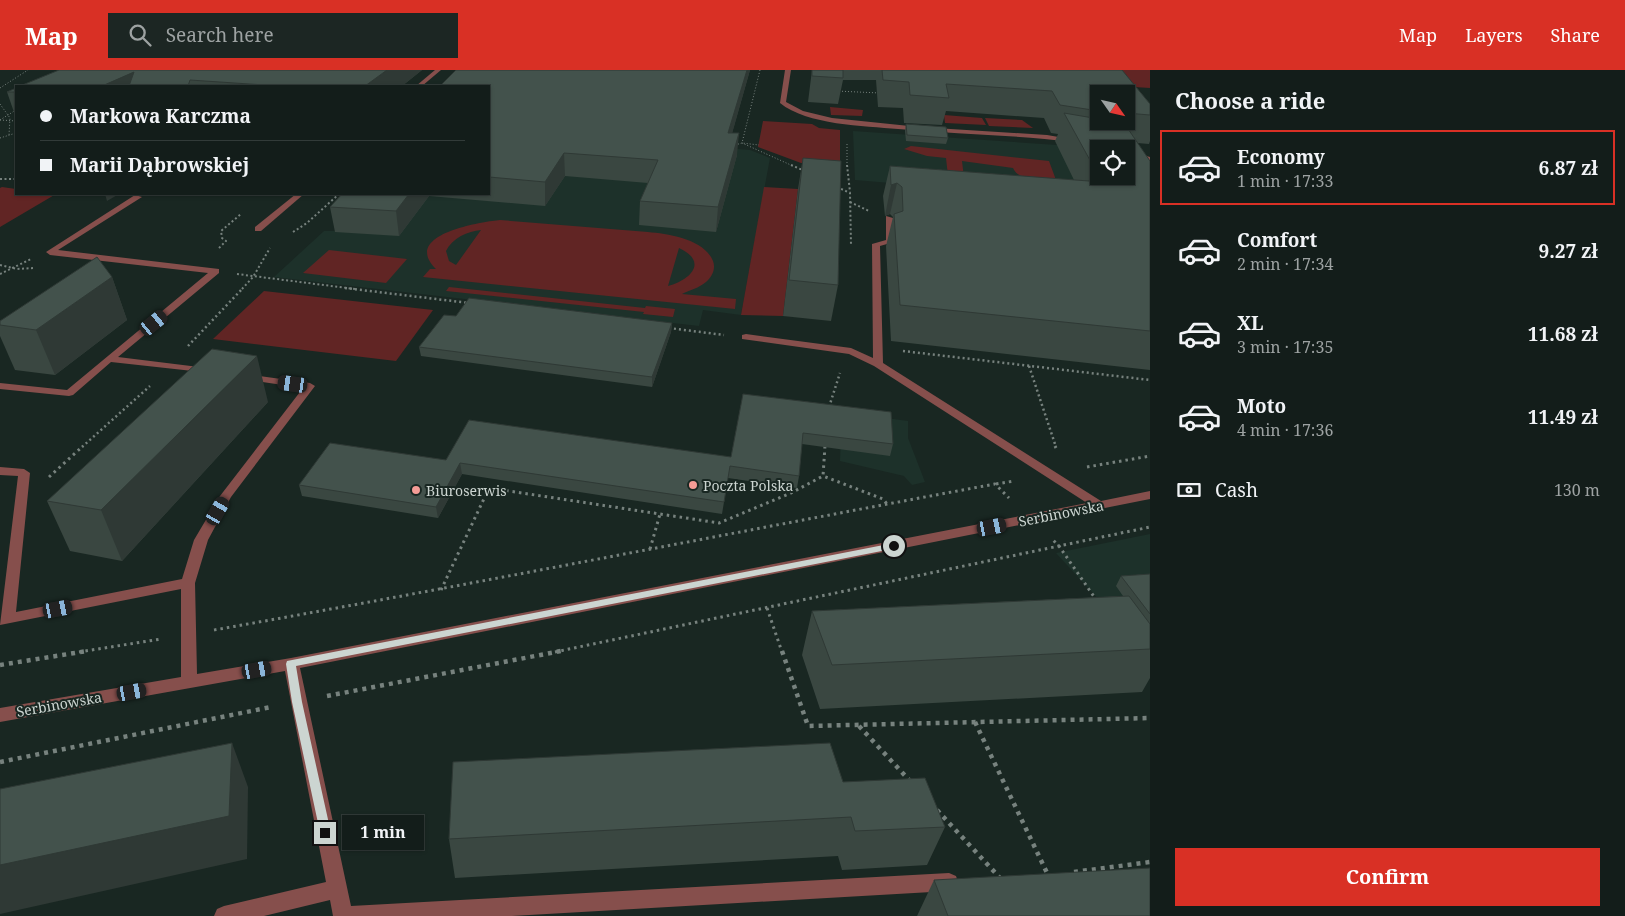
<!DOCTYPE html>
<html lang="en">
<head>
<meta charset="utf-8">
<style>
	:root { --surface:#131d1a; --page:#1c2623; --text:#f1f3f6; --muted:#9da2a2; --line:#323b39; --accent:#d93025 }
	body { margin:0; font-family:"Noto Serif",serif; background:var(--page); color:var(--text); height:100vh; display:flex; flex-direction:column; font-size:19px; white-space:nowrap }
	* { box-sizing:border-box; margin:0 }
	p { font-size:16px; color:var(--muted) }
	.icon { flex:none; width:28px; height:28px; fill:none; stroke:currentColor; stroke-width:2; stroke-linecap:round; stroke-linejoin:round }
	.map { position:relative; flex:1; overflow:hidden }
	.details { display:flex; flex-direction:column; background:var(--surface); width:475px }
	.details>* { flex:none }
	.top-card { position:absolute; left:15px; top:15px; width:475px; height:110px; border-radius:0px; box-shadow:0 1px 4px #0004,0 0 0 1px var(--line); display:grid; align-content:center; height:110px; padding:0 25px; background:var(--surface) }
	.needle { width:32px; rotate:124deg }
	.buttons { position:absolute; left:1090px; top:15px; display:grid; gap:10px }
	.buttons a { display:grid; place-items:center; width:45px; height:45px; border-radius:0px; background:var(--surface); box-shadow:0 1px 4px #0004,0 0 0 1px var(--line); font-size:25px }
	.end { position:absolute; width:22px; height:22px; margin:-11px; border:6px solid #ccd5d1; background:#111; box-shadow:0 0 0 2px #111 }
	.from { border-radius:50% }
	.bubble { position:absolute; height:35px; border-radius:0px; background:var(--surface); box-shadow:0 1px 4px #0004,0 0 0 1px var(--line); font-size:16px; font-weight:700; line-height:35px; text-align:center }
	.car { position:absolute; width:15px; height:30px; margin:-15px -8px; border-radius:6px; box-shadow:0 0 4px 1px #0007; background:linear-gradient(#222 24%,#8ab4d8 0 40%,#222 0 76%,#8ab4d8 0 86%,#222 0) }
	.top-card b { display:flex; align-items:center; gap:18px; height:48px; font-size:19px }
	.top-card b+b { border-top:1px solid var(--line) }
	.top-card i { width:12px; height:12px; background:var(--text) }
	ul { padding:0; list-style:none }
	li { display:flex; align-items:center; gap:15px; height:75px; margin:0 10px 8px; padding:0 15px; border:2px solid transparent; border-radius:0px }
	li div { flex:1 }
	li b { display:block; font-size:19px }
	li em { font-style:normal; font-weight:700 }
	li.selected { border-color:var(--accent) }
	li>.icon { width:45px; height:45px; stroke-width:1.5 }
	h2 { padding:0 25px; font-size:22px; line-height:60px }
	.pay { display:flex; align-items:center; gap:12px; height:55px; padding:0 25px; font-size:19px }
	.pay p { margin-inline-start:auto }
	.action { display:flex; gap:10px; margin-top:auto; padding:10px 25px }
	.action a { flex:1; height:58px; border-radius:0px; background:var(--accent); color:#fff; font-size:20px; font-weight:700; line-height:58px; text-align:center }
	header { display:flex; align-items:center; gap:30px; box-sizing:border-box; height:70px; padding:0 25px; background:var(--accent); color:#fff }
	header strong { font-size:24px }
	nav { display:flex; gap:28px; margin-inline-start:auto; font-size:18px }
	.search { width:350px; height:45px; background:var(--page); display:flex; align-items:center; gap:12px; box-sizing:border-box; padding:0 18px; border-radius:0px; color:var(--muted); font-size:19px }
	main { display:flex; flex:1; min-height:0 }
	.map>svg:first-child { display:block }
	.built { fill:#1d312a }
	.green { fill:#612524; fill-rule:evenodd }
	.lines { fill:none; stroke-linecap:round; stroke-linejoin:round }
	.path-far4 { stroke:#77827e; stroke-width:1; stroke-dasharray:1 2; stroke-linecap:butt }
	.path-far3 { stroke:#77827e; stroke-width:2; stroke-dasharray:2 2.5; stroke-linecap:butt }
	.path-far2 { stroke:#77827e; stroke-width:2.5; stroke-dasharray:2 3; stroke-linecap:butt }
	.path-far1 { stroke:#77827e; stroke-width:3; stroke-dasharray:2.5 4; stroke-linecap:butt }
	.path { stroke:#77827e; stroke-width:4.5; stroke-dasharray:4 5; stroke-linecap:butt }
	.minor { fill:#864f4c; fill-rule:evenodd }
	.wall { fill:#3a4741; fill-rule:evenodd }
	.shaded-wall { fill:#2f3935 }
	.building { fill:#43524c; stroke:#2f3935; fill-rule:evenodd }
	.route { fill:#ccd5d1 }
	.poi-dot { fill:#f59c96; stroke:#192722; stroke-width:2 }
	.labels { text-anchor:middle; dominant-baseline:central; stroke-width:4; stroke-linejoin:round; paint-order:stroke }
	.poi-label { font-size:14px; fill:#ccd5d1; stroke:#192722; text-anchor:start }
	.street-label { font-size:14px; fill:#ccd5d1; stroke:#192722 }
</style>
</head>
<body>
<header>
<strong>Map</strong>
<div class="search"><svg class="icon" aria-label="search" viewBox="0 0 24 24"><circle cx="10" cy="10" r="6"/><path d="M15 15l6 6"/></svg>Search here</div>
<nav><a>Map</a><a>Layers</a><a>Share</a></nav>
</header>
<main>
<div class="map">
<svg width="1150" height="846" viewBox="0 0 1150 846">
	<rect width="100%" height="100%" fill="#192722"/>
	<g class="built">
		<polygon points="853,61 1057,75 1099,106 1126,106 1139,134 855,110"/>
		<polygon points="673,74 750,80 770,88 741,245 703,240 699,256 274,207 324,161 335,161 368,124 489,124"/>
		<polygon points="842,342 908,351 908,368 925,412 912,415 904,406 840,391"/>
		<polygon points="1150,464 1150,591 1125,558 1056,483"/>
	</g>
	<g class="green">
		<polygon points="1108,0 1150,0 1150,18 1134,17"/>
		<polygon points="830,37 863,40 862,46 831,45"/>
		<polygon points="944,45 982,48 986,55 945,53"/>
		<polygon points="985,48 1022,50 1033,58 989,56"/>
		<polygon points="763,51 812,54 819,58 840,60 840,96 801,93 758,77"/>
		<path d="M911 76 1049 91 1056 110C1042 109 1019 112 1013 98L962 91 964 108 948 106 946 88 927 86 904 79Z"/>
		<polygon points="2,117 16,119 16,124 56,124 0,157 0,118"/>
		<polygon points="764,117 798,119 783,246 741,245"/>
		<path d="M500 150 648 162C669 164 704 169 713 191 716 199 712 207 706 212 699 218 690 220 682 224L736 229 735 239 423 207 430 199H436C401 165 479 152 500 150ZM481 160 456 195 449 191 446 181C452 168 468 161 481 160ZM679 178C709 192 690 210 668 216Z"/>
		<polygon points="329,180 407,189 386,213 303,203"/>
		<polygon points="449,217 645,238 646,236 675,239 673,247 643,244 644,242 446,221"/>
		<polygon points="264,221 433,240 396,291 213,269"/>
	</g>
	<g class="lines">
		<g class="path-far4">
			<polyline points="760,0 742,73 793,96"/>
			<polyline points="0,18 28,0"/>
			<polyline points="836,21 880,23"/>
			<polyline points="0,34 10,48 9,65"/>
			<polyline points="0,50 16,40"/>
			<polyline points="0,50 16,51"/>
			<polyline points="0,68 16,63"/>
			<polyline points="847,74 847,96"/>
			<polyline points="735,75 742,73 759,75"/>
		</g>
		<g class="path-far3">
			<polyline points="791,95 805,101"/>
			<polyline points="847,95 850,122"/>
			<polyline points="0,109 16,109"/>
			<polyline points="837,117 850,123 851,175"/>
			<polyline points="850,132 869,141"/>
			<polyline points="293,162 307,153 339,124"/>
			<polyline points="219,178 226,171 222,168 221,161 241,144"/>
			<polyline points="0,195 17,199 34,198"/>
			<polyline points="0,204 31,189"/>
			<polyline points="237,204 355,219"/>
			<polyline points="242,219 253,207 270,178"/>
		</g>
		<g class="path-far2">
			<polyline points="345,218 469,233"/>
			<polyline points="669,258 724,265"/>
			<polyline points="188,276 243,218"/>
			<polyline points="903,281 1150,310"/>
			<polyline points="1029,296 1056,377"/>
			<polyline points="829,337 840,303"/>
			<polyline points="82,377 150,316"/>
			<polyline points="825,377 825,375"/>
		</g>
		<g class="path-far1">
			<polyline points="825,376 823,406 883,429 887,434"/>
			<polyline points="1055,376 1056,378"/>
			<polyline points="1087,397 1150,386"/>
			<polyline points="49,407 83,376"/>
			<polyline points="996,414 1014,411"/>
			<polyline points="650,479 660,444"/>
			<polyline points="441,520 489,418 719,453 791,423 823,406"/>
			<polyline points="1097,531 1059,476 1150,457"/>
			<polyline points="767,538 782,582"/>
			<path d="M214 560C475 514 735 462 995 414L1009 428"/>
			<polyline points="79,582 161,569"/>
			<polyline points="555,582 1059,476 1051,468"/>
		</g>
		<g class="path">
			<polyline points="782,581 808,656 1150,648"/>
			<polyline points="0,595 87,581"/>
			<polyline points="327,626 561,581"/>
			<polyline points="975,652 1048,805"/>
			<polyline points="859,656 911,712"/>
			<polyline points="0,692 271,637"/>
			<polyline points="937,740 1001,809"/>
			<polyline points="1074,802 1150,792"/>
		</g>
		<g class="minor">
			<polygon points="435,0 441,0 422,16 416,16"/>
			<path d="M785 0H791L786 32 803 41 832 48 919 57 1047 65 1076 70 1073 72C1015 65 956 64 898 59 864 56 807 55 780 33Z"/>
			<polygon points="1126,80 1150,87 1150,91 1126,84"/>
			<polygon points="296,124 304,124 261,161 255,161 255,157"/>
			<polygon points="135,125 142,127 58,180 219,199 219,203 118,287 207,298 212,301 211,303 111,292 73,325 69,326 0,319 0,313 67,320 208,203 50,185 46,182"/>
			<polygon points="886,146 893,148 894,172 880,176 883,293 1101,431 1150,421 1150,429 300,598 351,836 949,803 956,806 958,812 956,818 949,821 512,846 333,846 330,830 264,846 214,846 217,839 224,836 326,812 285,601 0,652 0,638 181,607 181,519 0,555 18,406 0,405 0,397 24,399 30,403 16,542 182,509 194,470 220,426 303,318 242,309 241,307 246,304 310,313 315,316 231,427 208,470 195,513 197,604 291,588 1087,433 874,296 849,284 742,269 742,265 746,264 851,278 873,288 872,174 886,170"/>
		</g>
	</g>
	<g class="wall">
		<polygon points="422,0 402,16 20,16"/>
		<polygon points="456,0 750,0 732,63 737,85 716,162 639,155 640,131 648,113 565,106 545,136 429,126 399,166 335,162 330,137 342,124 489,124 489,16"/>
		<path d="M812 0H1122L1150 34V71L1149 74 1137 73 1150 91V300L891 271 886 176 893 147 890 144 885 146 883 126 890 96 1074 110 1055 71 1058 64 1051 63 1044 48 946 41 942 55 904 53 903 38 878 37 876 10H843L838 34 808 32ZM1099 24H1126V51H1099Z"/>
		<polygon points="16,18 16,48 7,22"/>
		<polygon points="906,54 948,68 946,74 906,71 905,61"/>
		<polygon points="803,88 838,215 831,251 783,246 798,119"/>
		<polygon points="112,207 127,250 55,305 15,300 0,266 0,251"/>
		<polygon points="456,246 672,253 671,262 652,317 421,286 419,277"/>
		<polygon points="743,324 893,374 890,386 802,374 799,406 797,418 728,408 722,444 462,404 438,448 302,426 299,415 446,390 731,387"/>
		<polygon points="268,332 122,491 70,481 47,431"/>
		<polygon points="1150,504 1150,608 1142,622 820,639 802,585 812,541 1123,526 1116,516 1121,506"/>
		<polygon points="843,712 945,757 927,795 842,800 838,786 455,808 449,769"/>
		<polygon points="934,810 1150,846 917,846"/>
	</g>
	<g class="shaded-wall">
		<polygon points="387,0 422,0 402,16 365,16"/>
		<polygon points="747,0 750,0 726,85 728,63"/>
		<polygon points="134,2 138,16 102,16"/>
		<polygon points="739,63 737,85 716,162 718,137"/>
		<polygon points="564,83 565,106 545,136 545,112"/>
		<polygon points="897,113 890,144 885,146 891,115"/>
		<polygon points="105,124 119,124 107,131"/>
		<polygon points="409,124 429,124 429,126 399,166 396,141"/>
		<polygon points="112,207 127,250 55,305 36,260"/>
		<polygon points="672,253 671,262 652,317 652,307"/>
		<polygon points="257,286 268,332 122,491 101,440"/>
		<polygon points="460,393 462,404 438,448 436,437"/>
		<polygon points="232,673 248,717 247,789 0,844 0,795"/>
	</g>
	<g class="building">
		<polygon points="59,0 387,0 365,16 279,16 190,10 188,16 129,16 134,2 102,16 20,16"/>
		<polygon points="456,0 747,0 728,63 739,63 718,137 640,131 658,90 564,83 545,112 489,107 489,16 440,16"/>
		<polygon points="812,0 843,0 843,8 812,6"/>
		<polygon points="882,0 1122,0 1150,34 1150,45 1126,43 1126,24 1099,24 1099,41 1060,35 1052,21 946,14 949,28 910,25 909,12 883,10"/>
		<polygon points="16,18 16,22 7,22"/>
		<path d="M1064 43 1099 49V51H1114L1124 53 1150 91V261L900 235 894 144 903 141 902 117 897 113 891 115 890 96 1102 112ZM1099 79H1126V106H1099Z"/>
		<polygon points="906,54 946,57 948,68 907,65"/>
		<polygon points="803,88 841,91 838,215 789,210"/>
		<polygon points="342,124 409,124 396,141 330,137"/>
		<polygon points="97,187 112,207 36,260 0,255 0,251"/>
		<polygon points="469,228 672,253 652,307 419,277 444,245 456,246"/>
		<polygon points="212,279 257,286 101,440 47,431"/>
		<polygon points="743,324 891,342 893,374 803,363 799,406 730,396 724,432 460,393 436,437 299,415 330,373 446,390 469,350 731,387"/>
		<polygon points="1150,504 1150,544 1121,506"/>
		<polygon points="1129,526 1150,554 1150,579 832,595 812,541"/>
		<polygon points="232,673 229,746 0,795 0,719"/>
		<polygon points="830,673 843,712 925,708 945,757 855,761 851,747 449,769 453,692"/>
		<polygon points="1150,798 1150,846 948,846 934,810"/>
	</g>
	<polygon class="route" points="894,473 899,476 897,478 296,596 302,632 331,763 329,767 325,768 321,767 292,632 286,594 287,591"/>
	<g class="poi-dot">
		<circle cx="693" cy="415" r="5"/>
		<circle cx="416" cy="420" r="5"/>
	</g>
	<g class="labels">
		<g class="poi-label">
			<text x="703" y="415">Poczta Polska</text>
			<text x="426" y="420">Biuroserwis</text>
		</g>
		<g class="street-label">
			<text transform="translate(1061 443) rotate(-11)">Serbinowska</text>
			<text transform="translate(59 634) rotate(-10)">Serbinowska</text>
		</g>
	</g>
</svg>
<div class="buttons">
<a><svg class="needle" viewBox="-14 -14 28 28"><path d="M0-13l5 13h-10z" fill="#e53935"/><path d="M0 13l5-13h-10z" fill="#9da2a2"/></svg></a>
<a><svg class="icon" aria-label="locate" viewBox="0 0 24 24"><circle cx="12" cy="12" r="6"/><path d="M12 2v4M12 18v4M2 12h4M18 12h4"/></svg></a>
</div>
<i class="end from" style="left:894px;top:476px"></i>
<i class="end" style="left:325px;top:763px"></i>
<div class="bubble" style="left:342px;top:745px;width:82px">1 min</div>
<i class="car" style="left:154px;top:253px;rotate:51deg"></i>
<i class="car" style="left:293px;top:314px;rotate:278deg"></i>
<i class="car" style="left:218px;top:441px;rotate:30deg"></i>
<i class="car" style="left:992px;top:457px;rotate:79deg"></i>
<i class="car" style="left:58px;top:539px;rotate:79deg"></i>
<i class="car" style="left:257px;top:600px;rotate:80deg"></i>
<i class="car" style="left:132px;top:622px;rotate:80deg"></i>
<div class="top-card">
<b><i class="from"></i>Markowa Karczma</b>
<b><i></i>Marii Dąbrowskiej</b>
</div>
</div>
<section class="details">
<h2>Choose a ride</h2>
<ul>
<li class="selected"><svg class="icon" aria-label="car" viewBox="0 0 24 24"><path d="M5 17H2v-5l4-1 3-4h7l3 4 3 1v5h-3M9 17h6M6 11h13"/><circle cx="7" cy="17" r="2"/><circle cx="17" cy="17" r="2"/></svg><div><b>Economy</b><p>1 min · 17:33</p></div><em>6.87 zł</em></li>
<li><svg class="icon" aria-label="car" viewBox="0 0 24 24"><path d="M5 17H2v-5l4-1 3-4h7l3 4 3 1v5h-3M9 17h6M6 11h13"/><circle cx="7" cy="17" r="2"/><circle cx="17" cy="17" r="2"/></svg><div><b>Comfort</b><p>2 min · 17:34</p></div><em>9.27 zł</em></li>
<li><svg class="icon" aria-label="car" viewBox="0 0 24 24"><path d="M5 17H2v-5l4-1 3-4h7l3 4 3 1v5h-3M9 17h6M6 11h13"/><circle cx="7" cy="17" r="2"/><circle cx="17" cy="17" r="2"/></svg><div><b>XL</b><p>3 min · 17:35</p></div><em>11.68 zł</em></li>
<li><svg class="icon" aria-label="car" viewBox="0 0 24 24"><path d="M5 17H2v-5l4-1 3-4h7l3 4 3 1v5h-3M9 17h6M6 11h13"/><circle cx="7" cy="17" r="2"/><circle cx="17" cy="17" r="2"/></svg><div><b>Moto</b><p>4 min · 17:36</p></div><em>11.49 zł</em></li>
</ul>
<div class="pay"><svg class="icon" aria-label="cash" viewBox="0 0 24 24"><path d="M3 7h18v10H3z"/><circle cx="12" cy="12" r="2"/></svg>Cash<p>130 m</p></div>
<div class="action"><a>Confirm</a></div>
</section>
</main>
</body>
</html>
